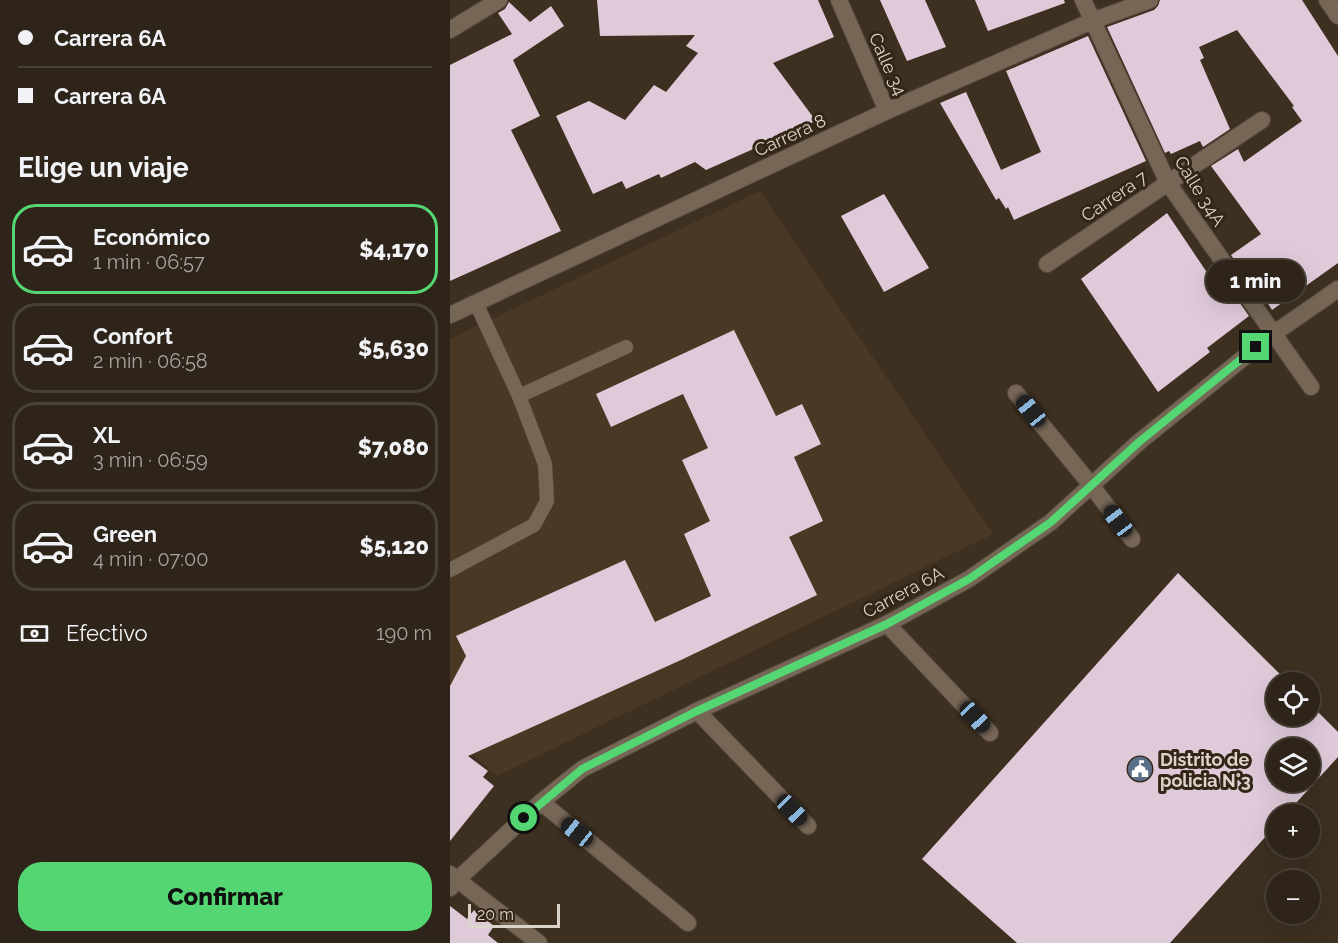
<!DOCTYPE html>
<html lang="es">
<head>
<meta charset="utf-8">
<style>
	:root { --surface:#2e2419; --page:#362c22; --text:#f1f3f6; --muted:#a7a4a2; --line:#494138; --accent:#54d672 }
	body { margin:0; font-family:Raleway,sans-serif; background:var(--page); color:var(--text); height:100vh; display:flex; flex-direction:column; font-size:22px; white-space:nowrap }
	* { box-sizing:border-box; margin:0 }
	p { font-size:20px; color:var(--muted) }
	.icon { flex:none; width:33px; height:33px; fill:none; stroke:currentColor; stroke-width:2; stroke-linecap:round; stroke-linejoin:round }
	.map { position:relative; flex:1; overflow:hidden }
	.panel { display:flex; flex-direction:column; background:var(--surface); width:450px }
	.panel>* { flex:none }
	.top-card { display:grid; align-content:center; height:132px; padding:0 18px; background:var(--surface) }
	.buttons { position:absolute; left:816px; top:672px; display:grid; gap:12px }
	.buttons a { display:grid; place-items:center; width:54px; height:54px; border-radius:50%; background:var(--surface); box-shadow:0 6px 24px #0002,0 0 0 2px var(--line); font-size:30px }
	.scale { position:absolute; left:18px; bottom:15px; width:92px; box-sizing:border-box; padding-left:6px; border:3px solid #dcd3ca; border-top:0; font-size:16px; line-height:21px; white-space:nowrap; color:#dcd3ca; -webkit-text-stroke:4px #332617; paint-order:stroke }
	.end { position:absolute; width:27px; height:27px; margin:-14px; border:8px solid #54d672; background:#111; box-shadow:0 0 0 3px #111 }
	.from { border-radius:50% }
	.bubble { position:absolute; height:42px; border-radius:21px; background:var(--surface); box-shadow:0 6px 24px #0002,0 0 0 2px var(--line); font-size:20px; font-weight:800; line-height:42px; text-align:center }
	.car { position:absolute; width:18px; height:36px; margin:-18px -9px; border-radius:8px; box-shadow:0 0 4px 2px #0007; background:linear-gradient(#222 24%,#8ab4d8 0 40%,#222 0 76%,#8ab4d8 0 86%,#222 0) }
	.top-card b { display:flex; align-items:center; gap:21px; height:57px; font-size:22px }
	.top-card b+b { border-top:2px solid var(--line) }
	.top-card i { width:15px; height:15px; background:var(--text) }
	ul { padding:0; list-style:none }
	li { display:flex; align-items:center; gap:18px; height:90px; margin:0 12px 9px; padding:0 6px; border:3px solid var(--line); border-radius:24px }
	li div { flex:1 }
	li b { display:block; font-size:22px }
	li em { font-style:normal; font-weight:800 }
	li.active { border-color:var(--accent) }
	li>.icon { width:54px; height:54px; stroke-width:1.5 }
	h2 { padding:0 18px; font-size:27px; line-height:72px }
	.pay { display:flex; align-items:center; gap:15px; height:66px; padding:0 18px; font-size:22px }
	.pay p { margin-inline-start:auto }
	.cta { display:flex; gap:12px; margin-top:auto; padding:12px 18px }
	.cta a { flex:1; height:69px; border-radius:24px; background:var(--accent); color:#111; font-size:24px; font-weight:800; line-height:69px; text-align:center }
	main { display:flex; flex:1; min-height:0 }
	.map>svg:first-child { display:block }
	.built { fill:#493823 }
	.building { fill:#dfcad9; fill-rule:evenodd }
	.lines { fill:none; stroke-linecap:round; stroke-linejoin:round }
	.service-casing { stroke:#584c3f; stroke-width:15 }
	.minor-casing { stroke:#584c3f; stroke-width:18 }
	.tertiary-casing { stroke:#584c3f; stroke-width:18 }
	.service { stroke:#756656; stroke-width:14 }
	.minor { stroke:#756656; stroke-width:16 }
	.tertiary { stroke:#756656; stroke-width:16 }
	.route { stroke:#54d672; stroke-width:8 }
	.labels { text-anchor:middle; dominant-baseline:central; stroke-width:6; stroke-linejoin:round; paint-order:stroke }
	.street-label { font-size:18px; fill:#dcd3ca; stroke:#332617 }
	.poi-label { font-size:18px; font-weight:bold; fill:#dcd3ca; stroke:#332617; text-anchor:start }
</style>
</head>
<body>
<main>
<section class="panel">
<div class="top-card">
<b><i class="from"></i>Carrera 6A</b>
<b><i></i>Carrera 6A</b>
</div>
<h2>Elige un viaje</h2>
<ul>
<li class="active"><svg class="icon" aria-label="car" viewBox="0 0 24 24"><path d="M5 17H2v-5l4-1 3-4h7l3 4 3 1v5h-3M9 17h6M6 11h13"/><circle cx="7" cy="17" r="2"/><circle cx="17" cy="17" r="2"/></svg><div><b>Económico</b><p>1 min · 06:57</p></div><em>$4,170</em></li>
<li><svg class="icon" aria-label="car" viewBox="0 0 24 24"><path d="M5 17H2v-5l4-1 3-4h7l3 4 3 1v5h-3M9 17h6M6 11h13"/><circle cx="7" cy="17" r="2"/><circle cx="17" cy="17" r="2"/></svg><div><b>Confort</b><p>2 min · 06:58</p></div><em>$5,630</em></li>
<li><svg class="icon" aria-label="car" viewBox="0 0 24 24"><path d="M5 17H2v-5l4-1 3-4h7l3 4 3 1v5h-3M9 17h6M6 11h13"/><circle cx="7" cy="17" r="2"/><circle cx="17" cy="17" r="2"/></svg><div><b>XL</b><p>3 min · 06:59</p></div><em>$7,080</em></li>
<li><svg class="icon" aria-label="car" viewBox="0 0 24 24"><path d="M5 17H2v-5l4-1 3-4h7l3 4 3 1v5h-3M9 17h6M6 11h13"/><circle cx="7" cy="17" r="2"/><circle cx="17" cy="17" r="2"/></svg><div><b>Green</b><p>4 min · 07:00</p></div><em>$5,120</em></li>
</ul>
<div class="pay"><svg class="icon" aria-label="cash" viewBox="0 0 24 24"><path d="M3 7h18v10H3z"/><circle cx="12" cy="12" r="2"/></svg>Efectivo<p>190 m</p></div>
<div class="cta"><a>Confirmar</a></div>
</section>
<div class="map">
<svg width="888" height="943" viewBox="0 0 888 943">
	<rect width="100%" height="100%" fill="#3d3021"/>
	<polygon class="built" points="310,191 543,534 47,776 0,735 0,339"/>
	<g class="building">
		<polygon points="147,0 368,0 384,37 323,63 366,121 256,170 245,162 211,178 209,174 176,189 172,181 143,194 106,116 139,101 175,120 204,85 216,92 248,53 236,46 245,35 150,36"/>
		<polygon points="430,0 475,0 496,47 457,61"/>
		<polygon points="525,0 614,0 615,3 538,31"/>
		<polygon points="710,0 852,0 888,56 888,263 822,310 817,302 815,303 781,255 811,234 761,166 788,149 794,162 852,121 842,107 844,106 787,30 749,47 754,58 750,60 780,129 753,147 750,141 721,154 719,151 715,153 657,27 704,10 708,6"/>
		<polygon points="59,2 80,22 101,6 114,26 63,60 90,116 61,130 111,231 0,281 0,65 62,34 48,13 55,9"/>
		<polygon points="638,36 696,161 564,220 558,207 556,209 549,198 546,200 490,103 516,92 551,170 591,152 556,71"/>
		<polygon points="434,194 479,268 434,292 391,216"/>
		<polygon points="717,213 758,274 765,268 799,316 757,348 760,352 708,392 631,279"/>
		<polygon points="284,330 326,416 352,404 371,444 344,457 373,521 339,537 367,595 231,660 18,756 38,771 33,777 44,786 0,841 0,686 16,656 6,636 175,560 205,622 261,596 234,534 260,521 232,460 258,448 233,394 161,427 146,394"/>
		<path d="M728 573 838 682H826V716H860V704L888 732V757L836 814H826V825L720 943H567L472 859ZM826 748H860V782H826Z"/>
		<polygon points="0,906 17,919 24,910 44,926 38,935 48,943 0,943"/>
	</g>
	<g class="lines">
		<g class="service-casing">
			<g id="service">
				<polyline points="69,396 176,347"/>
				<polyline points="0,570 84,525 97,501 95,464 69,396 26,303"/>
			</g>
		</g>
		<g class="minor-casing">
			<g id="minor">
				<polyline points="389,0 437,111"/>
				<polyline points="633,0 718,183 861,387"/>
				<polyline points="877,0 888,16"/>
				<polyline points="0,30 49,0"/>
				<polyline points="597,264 812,120"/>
				<polyline points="0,315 437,111 642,21 700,0"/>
				<polyline points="566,393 641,485 682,539"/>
				<polyline points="437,624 540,733"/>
				<polyline points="247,711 358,826"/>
				<polyline points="91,802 238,923"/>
				<polyline points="0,888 7,880 91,802 132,769 247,711 437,624 519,579 601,522 689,442 823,334 888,289"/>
			</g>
		</g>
		<g class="tertiary-casing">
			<polyline id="tertiary" points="0,874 89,943"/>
		</g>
		<use href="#service" class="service"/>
		<use href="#minor" class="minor"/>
		<use href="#tertiary" class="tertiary"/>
	</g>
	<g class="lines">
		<polyline class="route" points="74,818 132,769 247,711 437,624 519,579 601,522 689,442 806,347"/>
	</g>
	<defs>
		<g id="civic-disc" transform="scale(1.35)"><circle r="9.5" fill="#5c6f8a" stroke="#332617"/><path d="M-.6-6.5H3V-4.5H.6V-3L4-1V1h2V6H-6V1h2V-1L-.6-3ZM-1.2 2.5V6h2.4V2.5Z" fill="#fff"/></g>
	</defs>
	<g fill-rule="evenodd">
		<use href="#civic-disc" x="690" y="769"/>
	</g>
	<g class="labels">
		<g class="street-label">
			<text transform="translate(438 64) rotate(66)">Calle 34</text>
			<text transform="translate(340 135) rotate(-25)">Carrera 8</text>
			<text transform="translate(750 191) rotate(58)">Calle 34A</text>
			<text transform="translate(664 196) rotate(-34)">Carrera 7</text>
			<text transform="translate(453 592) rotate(-28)">Carrera 6A</text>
		</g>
		<g class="poi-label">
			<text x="710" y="759">Distrito de<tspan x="710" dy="21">policia N°3</tspan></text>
		</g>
	</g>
</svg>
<div class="buttons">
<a><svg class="icon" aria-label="locate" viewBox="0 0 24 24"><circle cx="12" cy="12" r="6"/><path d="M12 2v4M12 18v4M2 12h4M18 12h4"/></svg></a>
<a><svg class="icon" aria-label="layers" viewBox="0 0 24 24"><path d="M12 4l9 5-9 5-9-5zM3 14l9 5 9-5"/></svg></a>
<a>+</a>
<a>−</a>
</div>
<div class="scale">20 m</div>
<i class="end from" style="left:74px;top:818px"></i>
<i class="end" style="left:806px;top:347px"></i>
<div class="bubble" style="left:756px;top:260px;width:99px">1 min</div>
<i class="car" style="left:581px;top:411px;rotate:321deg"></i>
<i class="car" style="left:668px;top:521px;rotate:323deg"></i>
<i class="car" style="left:525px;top:717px;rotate:137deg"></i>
<i class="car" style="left:342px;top:810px;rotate:136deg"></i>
<i class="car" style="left:127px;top:832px;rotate:309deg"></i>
</div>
</main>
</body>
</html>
